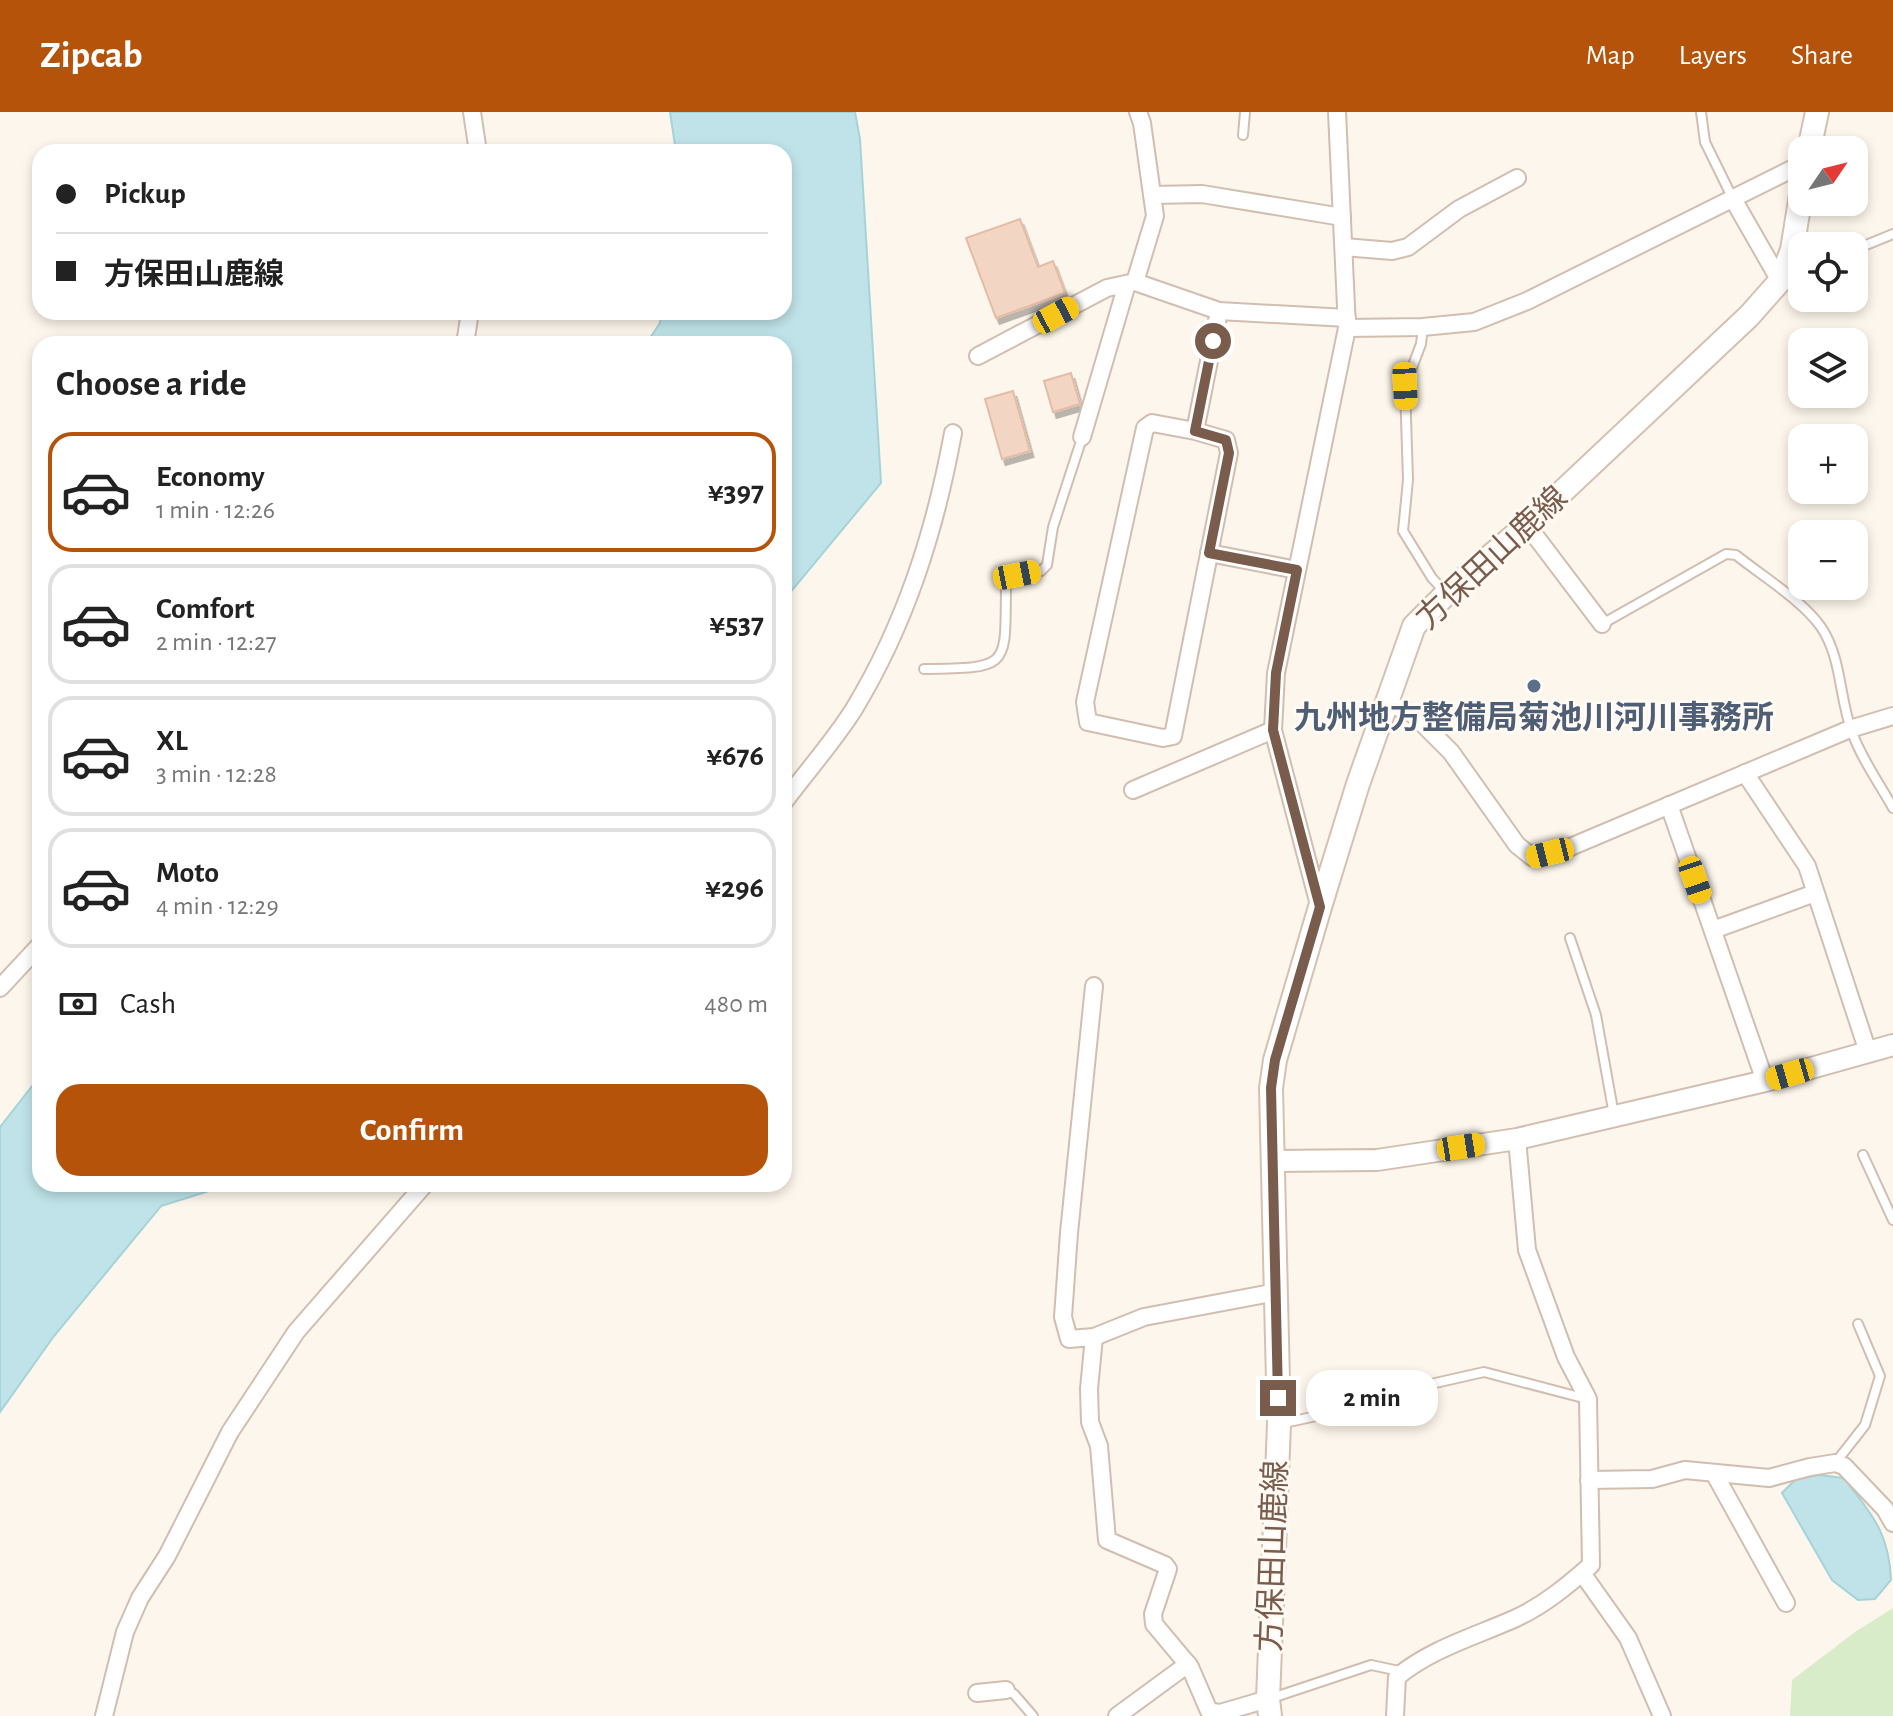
<!DOCTYPE html>
<html lang="en">
<head>
<meta charset="utf-8">
<style>
	:root { --surface:#fff; --page:#f2f2f2; --text:#222; --muted:#767676; --line:#e0e0e0; --accent:#b45309 }
	body { margin:0; font-family:"Alegreya Sans","Noto Sans JP",sans-serif; background:var(--page); color:var(--text); height:100vh; display:flex; flex-direction:column; font-size:30px; white-space:nowrap }
	* { box-sizing:border-box; margin:0 }
	p { font-size:26px; color:var(--muted) }
	.icon { flex:none; width:44px; height:44px; fill:none; stroke:currentColor; stroke-width:2; stroke-linecap:round; stroke-linejoin:round }
	.map { position:relative; flex:1; overflow:hidden }
	.details { position:absolute; left:32px; top:224px; width:760px; height:856px; display:flex; flex-direction:column; background:var(--surface); border-radius:24px; box-shadow:0 4px 12px #0003 }
	.details>* { flex:none }
	.top-card { position:absolute; left:32px; top:32px; width:760px; height:176px; border-radius:24px; box-shadow:0 4px 12px #0003; display:grid; align-content:center; height:176px; padding:0 24px; background:var(--surface) }
	.needle { width:52px; rotate:55deg }
	.fabs { position:absolute; left:1788px; top:24px; display:grid; gap:16px }
	.fabs a { display:grid; place-items:center; width:80px; height:80px; border-radius:16px; background:var(--surface); box-shadow:0 4px 12px #0003; font-size:40px }
	.end { position:absolute; width:36px; height:36px; margin:-18px; border:10px solid #7a5c4d; background:#fff; box-shadow:0 0 0 4px #fff }
	.from { border-radius:50% }
	.bubble { position:absolute; height:56px; border-radius:24px; background:var(--surface); box-shadow:0 4px 12px #0003; font-size:26px; font-weight:600; line-height:56px; text-align:center }
	.car { position:absolute; width:24px; height:48px; margin:-24px -12px; border-radius:10px; box-shadow:0 0 6px 2px #0007; background:linear-gradient(#f5c518 24%,#345 0 40%,#f5c518 0 76%,#345 0 86%,#f5c518 0) }
	.top-card b { display:flex; align-items:center; gap:28px; height:76px; font-size:30px }
	.top-card b+b { border-top:2px solid var(--line) }
	.top-card i { width:20px; height:20px; background:var(--text) }
	ul { padding:0; list-style:none }
	li { display:flex; align-items:center; gap:24px; height:120px; margin:0 16px 12px; padding:0 8px; border:4px solid var(--line); border-radius:24px }
	li div { flex:1 }
	li b { display:block; font-size:30px }
	li em { font-style:normal; font-weight:600 }
	li.on { border-color:var(--accent) }
	li>.icon { width:72px; height:72px; stroke-width:1.5 }
	h2 { padding:0 24px; font-size:36px; line-height:96px }
	.pay { display:flex; align-items:center; gap:20px; height:88px; padding:0 24px; font-size:30px }
	.pay p { margin-inline-start:auto }
	.button { display:flex; gap:16px; margin-top:auto; padding:16px 24px }
	.button a { flex:1; height:92px; border-radius:24px; background:var(--accent); color:#fff; font-size:32px; font-weight:600; line-height:92px; text-align:center }
	header { display:flex; align-items:center; gap:48px; box-sizing:border-box; height:112px; padding:0 40px; background:var(--accent); color:#fff }
	header strong { font-size:38px }
	nav { display:flex; gap:44px; margin-inline-start:auto; font-size:28px }
	.map>svg:first-child { display:block }
	.green { fill:#d8ecc9 }
	.water { fill:#bfe3e8; stroke:#a5d3da; stroke-width:2 }
	.building { fill:#f3d5c3; stroke:#e6bba3; stroke-width:2; filter:url(#shadow) }
	.lines { fill:none; stroke-linecap:round; stroke-linejoin:round }
	.service-casing { stroke:#d1beb0; stroke-width:12 }
	.minor-casing { stroke:#d1beb0; stroke-width:20 }
	.tertiary-casing { stroke:#d1beb0; stroke-width:24 }
	.secondary-casing { stroke:#d6c0b0; stroke-width:26 }
	.service { stroke:#fff; stroke-width:8 }
	.minor { stroke:#fff; stroke-width:16 }
	.tertiary { stroke:#fff; stroke-width:20 }
	.secondary { stroke:#fff; stroke-width:22 }
	.route { stroke:#7a5c4d; stroke-width:10 }
	.service-dot { fill:#5c6f8a; stroke:#fffaf3; stroke-width:3 }
	.labels { text-anchor:middle; dominant-baseline:central; stroke-width:6; stroke-linejoin:round; paint-order:stroke }
	.street-label { font-size:32px; fill:#7a5c4d; stroke:#fffaf3 }
	.service-label { font-size:32px; font-weight:bold; fill:#4e5e75; stroke:#fffaf3 }
</style>
</head>
<body>
<header>
<strong>Zipcab</strong>
<nav><a>Map</a><a>Layers</a><a>Share</a></nav>
</header>
<div class="map">
<svg width="1893" height="1604" viewBox="0 0 1893 1604">
	<defs>
		<filter id="shadow"><feDropShadow dx="3.5" dy="6" stdDeviation="0" flood-color="#0004"/></filter>
	</defs>
	<rect width="100%" height="100%" fill="#fdf6ec"/>
	<polygon class="green" points="1893,1496 1893,1604 1790,1604 1792,1568 1855,1520"/>
	<g class="water">
		<polygon points="670,0 855,0 860,27 881,371 784,488 784,232 646,232 660,211 661,200 784,200 784,40 676,40"/>
		<polygon points="40,964 40,1072 221,1072 215,1077 161,1094 54,1224 0,1300 0,1015"/>
		<path d="M1820 1363 1844 1366C1872 1403 1889 1420 1891 1468L1875 1487 1858 1488 1832 1468 1782 1381 1796 1367Z"/>
	</g>
	<g class="building">
		<polygon points="1020,107 1038,155 1053,149 1065,181 996,206 966,126"/>
		<polygon points="1071,261 1080,292 1053,300 1044,269"/>
		<polygon points="1013,279 1030,339 1002,347 985,287"/>
	</g>
	<g class="lines">
		<g class="service-casing">
			<g id="service">
				<polyline points="1701,0 1705,30 1733,87"/>
				<polyline points="1243,23 1245,0"/>
				<polyline points="1854,138 1893,122"/>
				<polyline points="1784,167 1802,159"/>
				<polyline points="1423,215 1421,232 1405,274 1408,368 1403,419 1432,466 1446,481"/>
				<path d="M1602 512 1726 442 1736 443C1762 464 1802 488 1821 515 1842 546 1839 586 1852 620 1861 646 1879 671 1893 696"/>
				<path d="M924 557C1012 556 1005 556 1006 470L1011 465 1041 459 1047 453 1053 415 1082 326"/>
				<polyline points="1570,826 1596,903 1614,1003"/>
				<polyline points="1863,1043 1893,1108"/>
				<polyline points="1280,1312 1348,1297 1400,1279 1484,1260 1587,1287"/>
				<polyline points="1836,1350 1865,1313 1880,1264 1858,1212"/>
				<polyline points="1006,1578 1014,1582 1033,1604"/>
				<polyline points="1269,1587 1371,1553 1404,1560"/>
			</g>
		</g>
		<g class="minor-casing">
			<g id="minor">
				<polyline points="472,0 478,40"/>
				<polyline points="1152,83 1202,82 1342,105"/>
				<polyline points="1733,87 1780,169"/>
				<polyline points="1344,135 1392,139 1408,135 1459,97 1517,66"/>
				<polyline points="1135,170 1155,104 1142,11 1138,0"/>
				<polyline points="1347,216 1423,215 1474,210 1527,189 1802,52"/>
				<polyline points="465,232 470,200"/>
				<polyline points="978,244 1107,176 1135,170 1219,199 1347,206"/>
				<polyline points="1195,319 1152,311 1145,316 1085,590 1088,610 1163,626 1173,624 1229,341 1226,328 1195,319 1219,199"/>
				<polyline points="1082,325 1127,172"/>
				<polyline points="1527,413 1602,512"/>
				<polyline points="1209,441 1297,458"/>
				<polyline points="1387,591 1413,602 1451,640 1517,733 1532,745 1568,736 1850,617 1893,604"/>
				<polyline points="1745,661 1807,754 1868,940"/>
				<polyline points="1133,678 1273,618"/>
				<path d="M784 690C807 659 834 629 854 597 906 511 935 419 953 321"/>
				<polyline points="1669,693 1765,969"/>
				<polyline points="1319,793 1273,618 1276,561 1347,216 1337,0"/>
				<polyline points="1713,818 1815,781"/>
				<polyline points="1094,874 1069,1121 1063,1205 1069,1227 1094,1225 1144,1205 1277,1180"/>
				<polyline points="0,876 40,833"/>
				<polyline points="1094,1225 1089,1277 1090,1310 1099,1334 1107,1428 1165,1453 1168,1457 1153,1502 1154,1512 1190,1555 1209,1599 1220,1601 1268,1587"/>
				<polyline points="1714,1361 1786,1491"/>
				<polyline points="1589,1368 1652,1367 1685,1358 1769,1366 1810,1355 1835,1351 1844,1354 1885,1397 1893,1411"/>
				<polyline points="1582,1461 1628,1526 1662,1604"/>
				<polyline points="977,1581 1006,1578"/>
				<polyline points="104,1604 125,1520 140,1486 167,1444 230,1320 296,1220 425,1072"/>
				<polyline points="1117,1604 1188,1552"/>
				<path d="M1395 1604 1397 1565C1431 1537 1473 1525 1514 1507 1543 1494 1567 1474 1591 1453L1588 1287 1566 1245 1527 1138 1517 1027"/>
			</g>
		</g>
		<g class="tertiary-casing">
			<polyline id="tertiary" points="1273,1049 1377,1048 1517,1027 1765,969 1893,933"/>
		</g>
		<g class="secondary-casing">
			<g id="secondary">
				<polyline points="1809,38 1817,0"/>
				<polyline points="1270,1604 1268,1587 1279,1312 1271,976 1275,948 1320,795 1358,672 1414,514 1446,482 1527,413 1749,204 1780,169 1792,138 1802,76"/>
			</g>
		</g>
		<use href="#service" class="service"/>
		<use href="#minor" class="minor"/>
		<use href="#tertiary" class="tertiary"/>
		<use href="#secondary" class="secondary"/>
	</g>
	<g class="lines">
		<polyline class="route" points="1213,229 1195,319 1226,328 1229,341 1209,441 1297,458 1276,561 1273,618 1320,795 1275,948 1271,976 1278,1286"/>
	</g>
	<circle class="service-dot" cx="1534" cy="574" r="8"/>
	<g class="labels">
		<g class="street-label">
			<text transform="translate(1492 446) rotate(-43)">方保田山鹿線</text>
			<text transform="translate(1273 1444) rotate(-88)">方保田山鹿線</text>
		</g>
		<g class="service-label">
			<text x="1534" y="606">九州地方整備局菊池川河川事務所</text>
		</g>
	</g>
</svg>
<div class="fabs">
<a><svg class="needle" viewBox="-14 -14 28 28"><path d="M0-13l5 13h-10z" fill="#e53935"/><path d="M0 13l5-13h-10z" fill="#767676"/></svg></a>
<a><svg class="icon" aria-label="locate" viewBox="0 0 24 24"><circle cx="12" cy="12" r="6"/><path d="M12 2v4M12 18v4M2 12h4M18 12h4"/></svg></a>
<a><svg class="icon" aria-label="layers" viewBox="0 0 24 24"><path d="M12 4l9 5-9 5-9-5zM3 14l9 5 9-5"/></svg></a>
<a>+</a>
<a>−</a>
</div>
<i class="end from" style="left:1213px;top:229px"></i>
<i class="end" style="left:1278px;top:1286px"></i>
<div class="bubble" style="left:1306px;top:1258px;width:132px">2 min</div>
<i class="car" style="left:1056px;top:203px;rotate:62deg"></i>
<i class="car" style="left:1405px;top:274px;rotate:177deg"></i>
<i class="car" style="left:1017px;top:463px;rotate:79deg"></i>
<i class="car" style="left:1550px;top:741px;rotate:256deg"></i>
<i class="car" style="left:1695px;top:768px;rotate:161deg"></i>
<i class="car" style="left:1790px;top:962px;rotate:254deg"></i>
<i class="car" style="left:1461px;top:1035px;rotate:81deg"></i>
<div class="top-card">
<b><i class="from"></i>Pickup</b>
<b><i></i>方保田山鹿線</b>
</div>
<section class="details">
<h2>Choose a ride</h2>
<ul>
<li class="on"><svg class="icon" aria-label="car" viewBox="0 0 24 24"><path d="M5 17H2v-5l4-1 3-4h7l3 4 3 1v5h-3M9 17h6M6 11h13"/><circle cx="7" cy="17" r="2"/><circle cx="17" cy="17" r="2"/></svg><div><b>Economy</b><p>1 min · 12:26</p></div><em>¥397</em></li>
<li><svg class="icon" aria-label="car" viewBox="0 0 24 24"><path d="M5 17H2v-5l4-1 3-4h7l3 4 3 1v5h-3M9 17h6M6 11h13"/><circle cx="7" cy="17" r="2"/><circle cx="17" cy="17" r="2"/></svg><div><b>Comfort</b><p>2 min · 12:27</p></div><em>¥537</em></li>
<li><svg class="icon" aria-label="car" viewBox="0 0 24 24"><path d="M5 17H2v-5l4-1 3-4h7l3 4 3 1v5h-3M9 17h6M6 11h13"/><circle cx="7" cy="17" r="2"/><circle cx="17" cy="17" r="2"/></svg><div><b>XL</b><p>3 min · 12:28</p></div><em>¥676</em></li>
<li><svg class="icon" aria-label="car" viewBox="0 0 24 24"><path d="M5 17H2v-5l4-1 3-4h7l3 4 3 1v5h-3M9 17h6M6 11h13"/><circle cx="7" cy="17" r="2"/><circle cx="17" cy="17" r="2"/></svg><div><b>Moto</b><p>4 min · 12:29</p></div><em>¥296</em></li>
</ul>
<div class="pay"><svg class="icon" aria-label="cash" viewBox="0 0 24 24"><path d="M3 7h18v10H3z"/><circle cx="12" cy="12" r="2"/></svg>Cash<p>480 m</p></div>
<div class="button"><a>Confirm</a></div>
</section>
</div>
</body>
</html>
